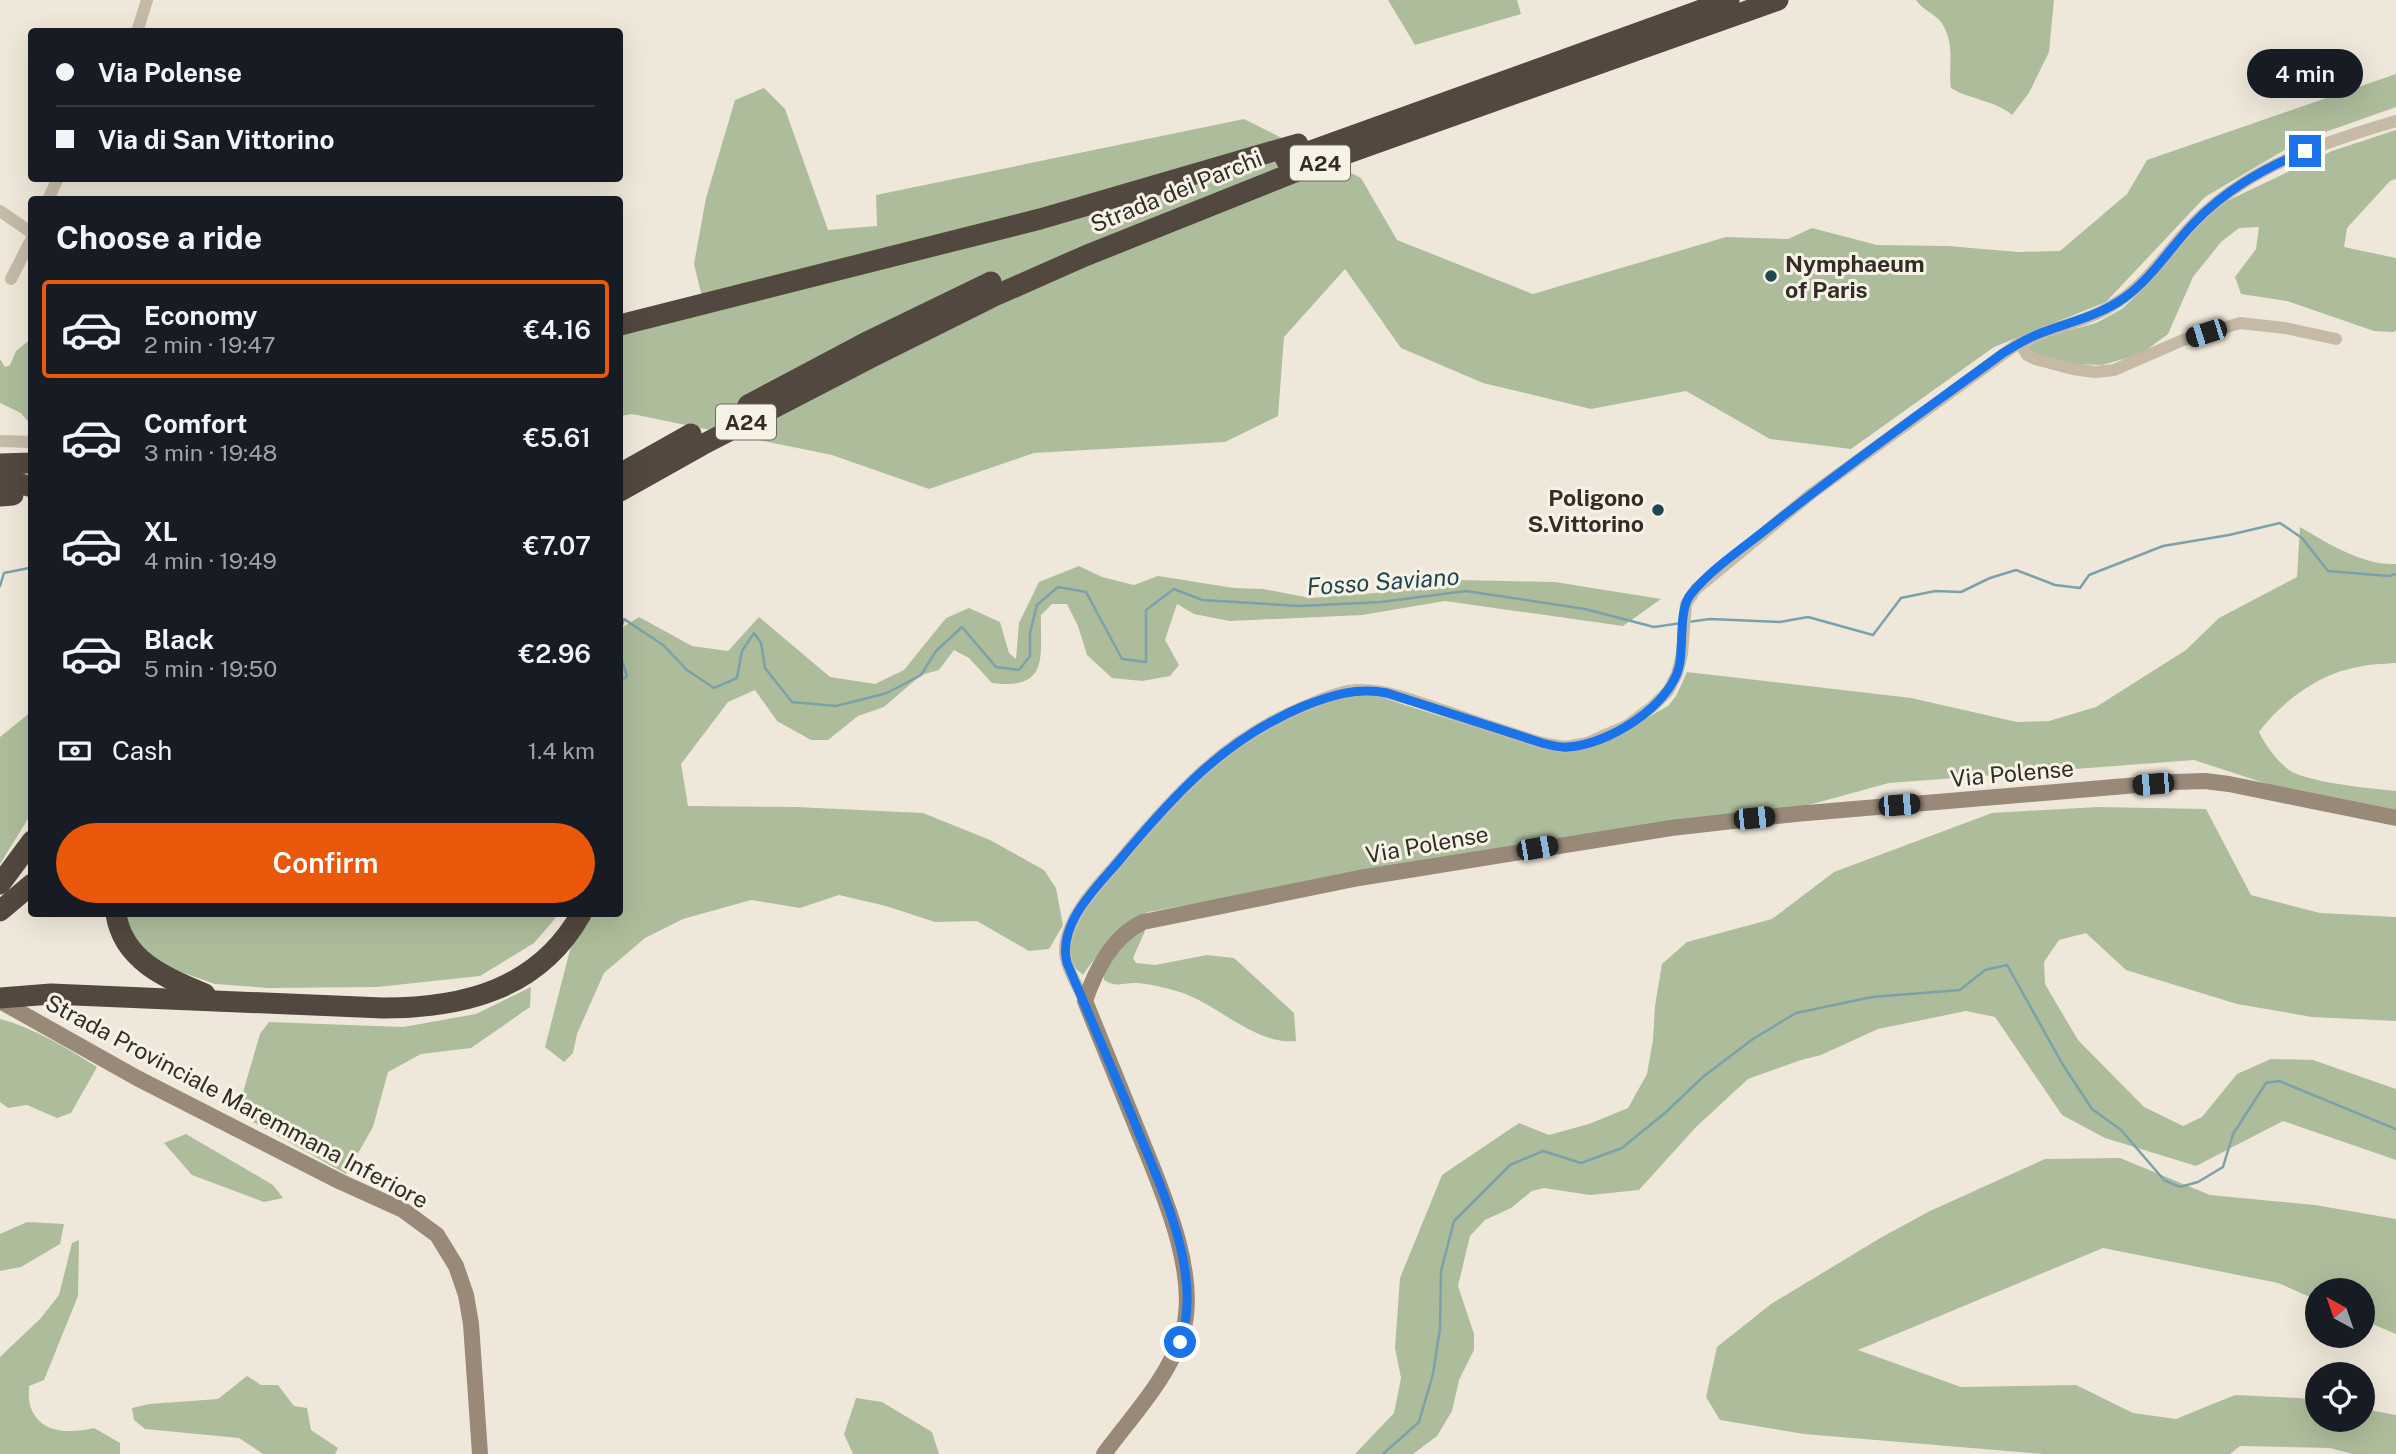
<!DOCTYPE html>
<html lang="en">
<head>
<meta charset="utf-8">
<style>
	:root { --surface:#171b24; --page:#20242c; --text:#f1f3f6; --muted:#9ea1a6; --line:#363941; --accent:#ea580c }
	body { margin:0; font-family:"Public Sans",sans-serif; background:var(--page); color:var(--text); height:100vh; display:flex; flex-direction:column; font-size:26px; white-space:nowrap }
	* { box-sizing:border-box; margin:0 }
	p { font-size:23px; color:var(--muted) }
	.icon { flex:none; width:38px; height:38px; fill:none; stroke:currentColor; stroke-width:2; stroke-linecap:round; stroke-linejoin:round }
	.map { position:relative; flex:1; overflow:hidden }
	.side { position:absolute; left:28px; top:196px; width:595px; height:721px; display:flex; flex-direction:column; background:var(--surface); border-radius:7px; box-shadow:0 7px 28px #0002 }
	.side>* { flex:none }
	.banner { position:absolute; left:28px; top:28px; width:595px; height:154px; border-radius:7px; box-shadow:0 7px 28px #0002; display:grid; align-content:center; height:154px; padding:0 28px; background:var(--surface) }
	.needle { width:46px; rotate:320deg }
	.tools { position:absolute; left:2305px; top:1278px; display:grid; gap:14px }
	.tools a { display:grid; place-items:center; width:70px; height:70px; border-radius:50%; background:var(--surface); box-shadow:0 7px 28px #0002; font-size:35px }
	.end { position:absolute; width:32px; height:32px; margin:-16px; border:9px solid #1a73e8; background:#fff; box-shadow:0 0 0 4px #fff }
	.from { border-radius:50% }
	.bubble { position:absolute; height:49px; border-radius:24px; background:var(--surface); box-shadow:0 7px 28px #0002; font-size:23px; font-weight:600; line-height:49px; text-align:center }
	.car { position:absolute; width:21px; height:42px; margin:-21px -10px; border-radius:9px; box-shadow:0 0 5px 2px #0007; background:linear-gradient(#222 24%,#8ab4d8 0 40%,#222 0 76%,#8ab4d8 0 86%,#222 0) }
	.banner b { display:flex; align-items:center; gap:24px; height:66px; font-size:26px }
	.banner b+b { border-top:2px solid var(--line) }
	.banner i { width:18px; height:18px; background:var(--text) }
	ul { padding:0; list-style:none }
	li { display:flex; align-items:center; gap:21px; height:98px; margin:0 14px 10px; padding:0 14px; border:4px solid transparent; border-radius:7px }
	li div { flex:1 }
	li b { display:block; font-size:26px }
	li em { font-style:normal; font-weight:600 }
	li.on { border-color:var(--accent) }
	li>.icon { width:63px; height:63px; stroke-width:1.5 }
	h2 { padding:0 28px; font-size:32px; line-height:84px }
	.pay { display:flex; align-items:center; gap:18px; height:77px; padding:0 28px; font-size:26px }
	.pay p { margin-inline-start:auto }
	.action { display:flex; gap:14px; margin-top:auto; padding:14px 28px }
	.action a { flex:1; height:80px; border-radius:42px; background:var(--accent); color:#fff; font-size:28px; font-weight:600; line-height:80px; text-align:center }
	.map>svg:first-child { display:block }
	.green { fill:#adbd9b }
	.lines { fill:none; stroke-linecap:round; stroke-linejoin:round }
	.stream { stroke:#7ba1aa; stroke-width:2.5 }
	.street { stroke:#c6baa7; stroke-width:12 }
	.secondary { stroke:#998979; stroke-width:16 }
	.highway { stroke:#53483f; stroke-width:21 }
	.route { stroke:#1a73e8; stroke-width:9 }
	.poi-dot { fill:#204751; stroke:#f7f2e6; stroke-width:2.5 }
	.labels { text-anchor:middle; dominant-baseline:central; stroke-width:6; stroke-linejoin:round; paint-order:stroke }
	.shield { fill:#f7f2e6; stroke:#6e6760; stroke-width:2 }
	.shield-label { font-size:21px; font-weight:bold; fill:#332c27 }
	.street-label { font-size:23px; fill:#332c27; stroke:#f7f2e6 }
	.poi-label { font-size:23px; font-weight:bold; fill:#332c27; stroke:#f7f2e6; text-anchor:start }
	.water-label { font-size:24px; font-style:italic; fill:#204751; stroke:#f7f2e6 }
</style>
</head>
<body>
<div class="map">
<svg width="2396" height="1454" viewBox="0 0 2396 1454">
	<rect width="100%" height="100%" fill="#efe8da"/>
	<g class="green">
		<polygon points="1388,0 1517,0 1521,14 1415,45"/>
		<path d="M1916 0H2054L2049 52 2029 93 2012 115C1995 100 1970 100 1951 88 1948 68 1955 47 1944 27 1938 14 1923 11 1916 0Z"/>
		<polygon points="2396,74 2396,107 2300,141 2205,197 2106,302 1994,347 1851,449 1770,439 1686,391 1591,409 1483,383 1401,348 1345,269 1284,337 1278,416 1225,442 1034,453 929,489 832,455 632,414 620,416 620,333 702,297 694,264 706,198 735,100 764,88 785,109 828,230 877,226 876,195 1244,119 1361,178 1397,240 1533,294 1726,237 1788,239 1812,228 1877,245 1948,246 2018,252 2060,251 2127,194 2147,160"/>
		<polygon points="2396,130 2396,179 2390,181 2347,228 2344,247 2396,258 2396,330 2394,332 2374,331 2287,301 2241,294 2235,277 2256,249 2259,227 2239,228 2221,242 2193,277 2168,334 2141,354 2102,365 2073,364 2030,353 2027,347 2044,337 2096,323 2122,309 2143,289 2212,208 2332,151"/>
		<polygon points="31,339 31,437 27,438 30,424 21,413 0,403 0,359 5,367 10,365 16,351"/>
		<path d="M2300 527C2327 543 2364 566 2396 564V663C2383 664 2370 664 2358 667 2320 673 2281 702 2259 732 2265 745 2277 761 2289 770 2305 782 2374 789 2396 791V815L2301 795 2194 760 1889 783 1794 809 1359 874 1148 912C1119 927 1101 949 1083 975L1076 969 1072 961 1070 949 1074 932 1087 907 1161 818 1232 751 1277 723 1334 699 1360 695 1377 696 1540 748 1611 738 1668 706 1676 696 1687 672 1911 698 2017 722 2049 721 2096 707 2186 650 2219 618 2297 577Z"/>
		<path d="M1079 566 1102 577 1134 585 1158 576 1234 588 1263 589 1310 598 1375 593 1462 580 1555 582 1661 599 1623 626 1445 601 1362 615 1230 621 1194 614 1177 604 1165 640 1179 665 1170 676 1142 681 1112 678 1087 655 1078 626 1067 604H1052L1041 615C1040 657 1050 690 992 683L969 658 954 650 939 670 921 675 884 707 858 716 828 740H811L777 721 755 690 728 702 681 764 688 806 796 807 923 813 990 840 1044 870 1056 888 1063 925 1049 949 1029 951 977 921 935 922 886 906 839 895 800 908 751 900 683 919 645 938 604 973 577 1034 573 1053 564 1062 545 1047 570 950 589 914H620V629L639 617 692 646 728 651 759 617 830 677 875 684 904 670 946 618 969 608 1000 622 1009 653 1016 659 1019 623 1039 582Z"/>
		<polygon points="31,712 31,814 0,864 0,737"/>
		<polygon points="2097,807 2206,809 2251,895 2320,913 2396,917 2396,1021 2312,1017 2237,1004 2126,970 2086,933 2059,940 2044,962 2045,984 2078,1040 2144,1107 2183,1126 2202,1117 2237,1074 2271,1059 2313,1060 2396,1089 2396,1160 2283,1121 2196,1166 2105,1138 2062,1115 1995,1017 1966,1011 1878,1029 1821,1055 1801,1060 1748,1079 1697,1126 1639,1190 1590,1195 1544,1188 1532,1191 1511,1208 1485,1220 1470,1236 1458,1286 1474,1334 1474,1350 1459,1380 1452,1411 1437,1436 1413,1454 1355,1454 1394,1413 1401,1378 1395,1348 1400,1278 1442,1175 1519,1123 1549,1135 1589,1124 1628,1108 1647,1074 1653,1040 1655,1006 1662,964 1687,942 1772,919 1834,872 1992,813"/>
		<polygon points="125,914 559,914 534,943 480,976 377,987 269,988 215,984 158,964 136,943"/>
		<path d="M1141 926 1145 931 1133 958 1136 963 1155 965 1207 955 1234 958 1294 1013 1296 1041C1258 1045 1222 1009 1188 995 1176 990 1148 983 1135 983 1120 983 1118 988 1104 980L1102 967Z"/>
		<polygon points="531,987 530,1007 471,1048 421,1054 388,1072 373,1127 346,1174 237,1113 260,1034 269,1022 403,1027 476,1014"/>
		<path d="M0 1019C35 1028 66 1048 97 1067L71 1113 57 1118 27 1105 8 1108 0 1102Z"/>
		<polygon points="186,1134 273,1185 283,1198 264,1202 192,1175 164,1143"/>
		<polygon points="2120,1158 2210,1195 2315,1205 2396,1219 2396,1334 2363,1320 2362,1290 2317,1290 2317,1300 2278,1283 2103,1248 1858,1350 1961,1387 2076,1385 2133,1413 2176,1419 2235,1395 2299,1398 2317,1401 2317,1419 2362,1419 2363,1409 2396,1415 2396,1454 2353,1454 2330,1448 2240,1446 2230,1454 2043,1454 1804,1434 1720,1420 1706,1397 1717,1347 1771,1304 1882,1237 1930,1211 2045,1159"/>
		<polygon points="27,1222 64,1224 60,1244 21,1267 0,1271 0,1234"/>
		<path d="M79 1240 78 1296 44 1380 29 1386C29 1392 28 1402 31 1408 41 1435 72 1433 94 1428L120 1443V1454H0V1357L40 1319 59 1295 72 1243Z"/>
		<polygon points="247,1376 261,1385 278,1385 294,1406 307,1408 311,1430 338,1448 335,1454 263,1454 239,1438 145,1429 134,1420 132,1408 149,1404 218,1399"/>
		<polygon points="856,1398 882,1402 932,1432 939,1454 853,1454 844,1434"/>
	</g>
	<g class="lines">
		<g class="stream">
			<polyline points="0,586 4,573 29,568 32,572"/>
			<polyline points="1688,622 1710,619 1780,622 1808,617 1873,635 1901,598 1935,591 1961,592 1990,578 2016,570 2055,585 2080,588 2089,575 2163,546 2229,535 2280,523 2302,538 2328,571 2389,576 2396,574"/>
			<polyline points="620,631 624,619 663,645 687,670 714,688 737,678 742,651 754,633 761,643 765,668 792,702 836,706 887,693 921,675 936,651 962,627 996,667 1019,670 1030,656 1030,633 1037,605 1058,587 1086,592 1122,659 1146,662 1146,610 1174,589 1202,600 1300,606 1381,602 1466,591 1585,609 1654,627 1682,623"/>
			<polyline points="620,655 627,676 620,682"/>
			<polyline points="1383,1454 1419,1422 1433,1374 1440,1328 1441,1271 1454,1221 1510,1165 1543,1151 1581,1163 1622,1148 1666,1112 1704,1076 1753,1039 1796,1013 1872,997 1960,990 1985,970 2007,965 2063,1065 2092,1109 2121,1130 2164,1180 2180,1187 2198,1182 2223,1167 2233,1134 2266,1083 2279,1081 2396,1129"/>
		</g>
		<g class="street">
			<polyline points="137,32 147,0"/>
			<polyline points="48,200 58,178"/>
			<polyline points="0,211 32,233"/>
			<polyline points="11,279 32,238"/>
			<polyline points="2020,343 2027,355 2035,359 2073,369 2095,372 2114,370 2183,340 2240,323 2285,328 2336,339"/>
			<polyline points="0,441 32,442"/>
			<path d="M1085 1001C1077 985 1063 964 1065 946 1070 912 1097 887 1118 862 1172 798 1224 739 1303 707 1318 701 1332 694 1348 691 1383 686 1419 703 1451 713 1481 724 1511 733 1542 743L1565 747 1587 743 1626 726 1652 707 1668 691 1677 674 1682 654 1686 604 1696 589 1811 494 2016 345C2049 327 2088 323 2119 301 2152 279 2172 243 2201 216 2255 164 2325 142 2396 121"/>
		</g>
		<g class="secondary">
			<polyline points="0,1001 137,1078 341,1182 403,1210 437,1235 456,1266 466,1295 471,1324 480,1454"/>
			<path d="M1104 1454C1131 1417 1168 1379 1182 1334 1202 1272 1156 1177 1133 1119 1117 1080 1101 1040 1085 1001 1096 969 1112 937 1143 922L1359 878 1671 828 1795 814 2173 782 2205 781 2229 784 2396 818"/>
		</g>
		<g class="highway">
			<polyline points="1286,160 1729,0"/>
			<polyline points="620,325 1040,219 1298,144"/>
			<polyline points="748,405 865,343 991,282"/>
			<polyline points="0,464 32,463"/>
			<polyline points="620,474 691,434"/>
			<polyline points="0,478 32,487"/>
			<polyline points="620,491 702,445 874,356 992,297 1085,256 1300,170 1778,0"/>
			<polyline points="0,496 13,495"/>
			<polyline points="0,884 32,841"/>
			<polyline points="0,911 32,884"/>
			<path d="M116 914C123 960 165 978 205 994"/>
			<path d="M0 998 51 994 383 1008C464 1008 539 989 581 914"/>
		</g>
	</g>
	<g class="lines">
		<path class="route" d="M1180 1342C1205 1274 1159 1184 1134 1121 1112 1068 1089 1015 1067 963 1057 924 1096 888 1118 862 1173 796 1223 740 1304 706 1332 695 1357 687 1387 693L1542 743C1550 745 1559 748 1568 747 1607 745 1669 707 1679 667 1684 647 1678 609 1691 594 1710 570 1743 548 1768 528 1844 467 1924 411 2003 353 2015 346 2027 338 2041 333 2069 322 2099 316 2124 298 2152 278 2170 248 2193 224 2225 190 2263 169 2305 151"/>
	</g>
	<g class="poi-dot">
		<circle cx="1771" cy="276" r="7"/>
		<circle cx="1658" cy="510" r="7"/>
	</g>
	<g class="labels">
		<g class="shield">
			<rect x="1290" y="145.5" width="60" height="35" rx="5"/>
			<rect x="716" y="404.5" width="60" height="35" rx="5"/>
		</g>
		<g class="shield-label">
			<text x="1320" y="163">A24</text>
			<text x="746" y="422">A24</text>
		</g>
		<g class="street-label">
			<text transform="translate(1176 191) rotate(-22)">Strada dei Parchi</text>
			<text transform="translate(2012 773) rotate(-5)">Via Polense</text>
			<text transform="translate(1427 844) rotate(-10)">Via Polense</text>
			<text transform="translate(237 1101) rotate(28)">Strada Provinciale Maremmana Inferiore</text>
		</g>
		<g class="poi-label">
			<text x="1785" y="263">Nymphaeum<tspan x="1785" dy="26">of Paris</tspan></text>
			<text x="1644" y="497" text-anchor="end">Poligono<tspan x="1644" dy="26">S.Vittorino</tspan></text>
		</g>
		<g class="water-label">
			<text transform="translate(1383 581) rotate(-4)">Fosso Saviano</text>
		</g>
	</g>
</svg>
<div class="tools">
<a><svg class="needle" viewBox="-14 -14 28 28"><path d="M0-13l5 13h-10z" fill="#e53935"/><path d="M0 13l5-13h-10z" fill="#9ea1a6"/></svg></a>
<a><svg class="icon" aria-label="locate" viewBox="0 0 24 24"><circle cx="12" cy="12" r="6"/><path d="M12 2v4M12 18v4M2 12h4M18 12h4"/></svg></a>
</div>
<i class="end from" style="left:1180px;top:1342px"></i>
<i class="end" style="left:2305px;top:151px"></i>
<div class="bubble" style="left:2247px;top:49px;width:116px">4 min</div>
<i class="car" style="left:2206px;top:333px;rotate:252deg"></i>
<i class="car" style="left:2153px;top:784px;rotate:265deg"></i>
<i class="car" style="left:1899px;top:805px;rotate:85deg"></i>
<i class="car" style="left:1754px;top:818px;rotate:84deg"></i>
<i class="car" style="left:1537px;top:848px;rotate:80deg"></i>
<div class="banner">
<b><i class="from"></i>Via Polense</b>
<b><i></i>Via di San Vittorino</b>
</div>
<section class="side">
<h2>Choose a ride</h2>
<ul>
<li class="on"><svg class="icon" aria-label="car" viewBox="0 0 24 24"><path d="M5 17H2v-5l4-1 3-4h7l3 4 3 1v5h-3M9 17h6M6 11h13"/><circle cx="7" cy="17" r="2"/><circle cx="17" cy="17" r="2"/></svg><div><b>Economy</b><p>2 min · 19:47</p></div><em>€4.16</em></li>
<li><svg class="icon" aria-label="car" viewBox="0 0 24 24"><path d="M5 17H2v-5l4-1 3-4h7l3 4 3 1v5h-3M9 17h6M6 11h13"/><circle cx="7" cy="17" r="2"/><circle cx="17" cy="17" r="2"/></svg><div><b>Comfort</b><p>3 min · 19:48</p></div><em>€5.61</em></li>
<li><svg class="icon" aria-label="car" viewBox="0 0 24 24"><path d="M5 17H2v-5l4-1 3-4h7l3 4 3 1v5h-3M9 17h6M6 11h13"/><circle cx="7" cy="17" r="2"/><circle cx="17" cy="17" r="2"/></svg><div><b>XL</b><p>4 min · 19:49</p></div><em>€7.07</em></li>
<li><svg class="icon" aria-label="car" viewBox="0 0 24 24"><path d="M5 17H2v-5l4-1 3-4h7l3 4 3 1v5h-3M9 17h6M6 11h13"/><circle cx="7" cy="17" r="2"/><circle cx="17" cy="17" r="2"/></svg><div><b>Black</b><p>5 min · 19:50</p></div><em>€2.96</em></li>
</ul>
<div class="pay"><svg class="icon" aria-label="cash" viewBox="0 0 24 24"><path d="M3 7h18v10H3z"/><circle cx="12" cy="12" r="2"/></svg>Cash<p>1.4 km</p></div>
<div class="action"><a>Confirm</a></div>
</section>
</div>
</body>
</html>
